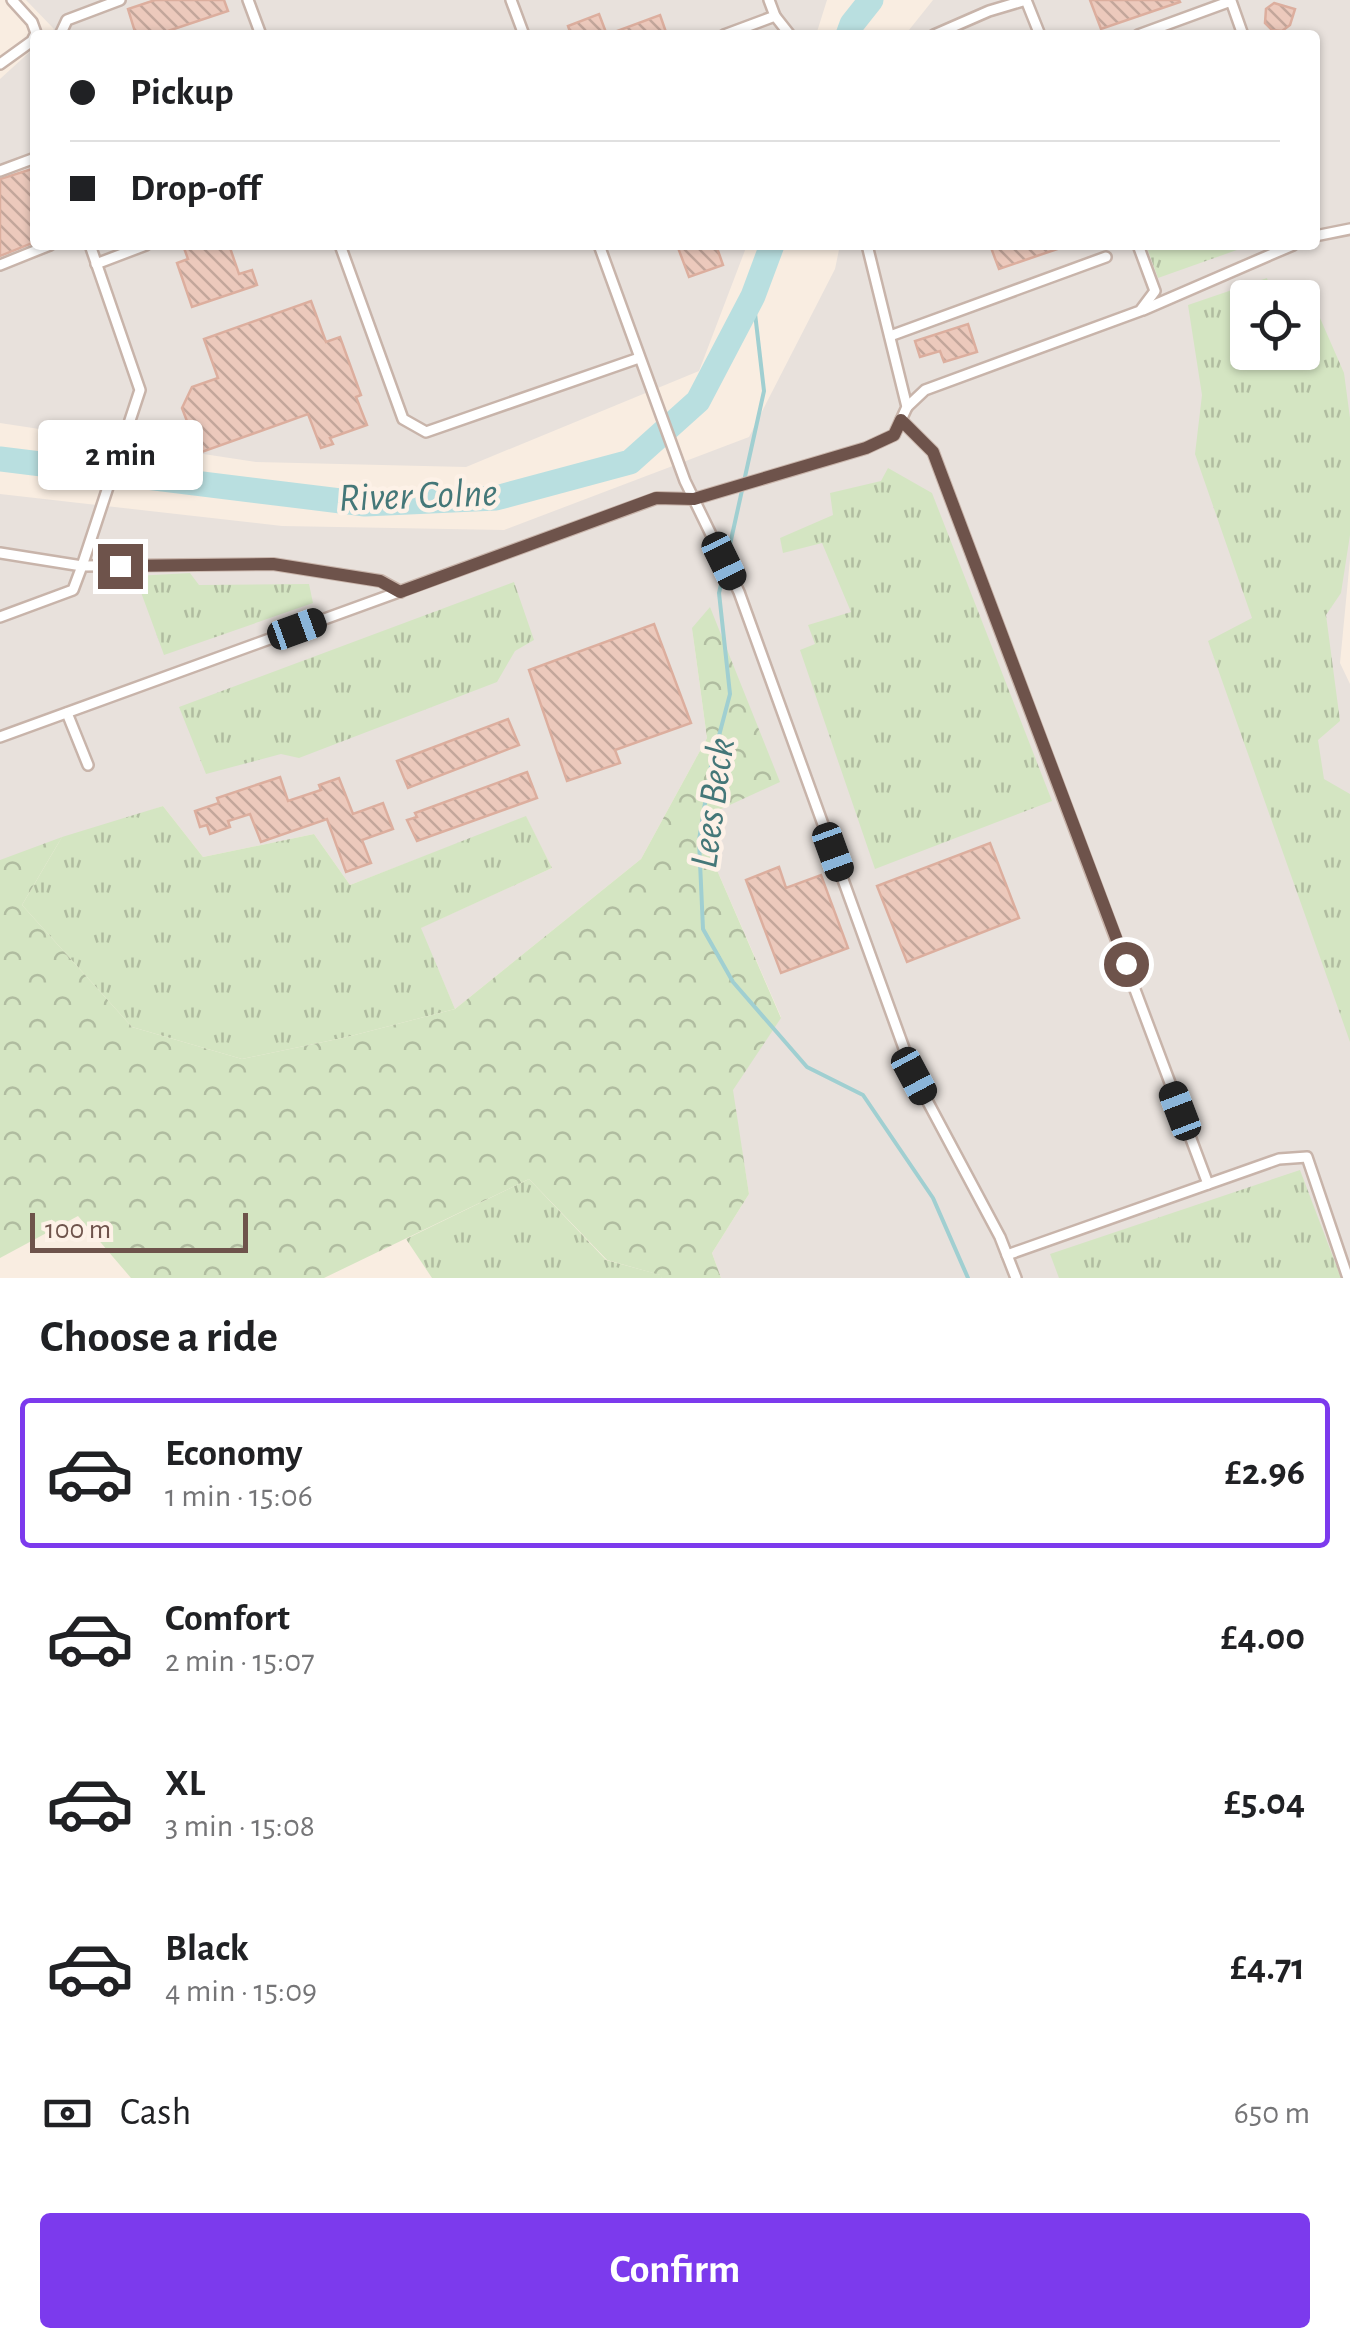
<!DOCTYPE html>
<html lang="en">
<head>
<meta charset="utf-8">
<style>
	:root { --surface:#fff; --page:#f6f6f6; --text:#202124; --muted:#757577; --line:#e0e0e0; --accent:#7c3aed }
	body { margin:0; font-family:"Alegreya Sans",sans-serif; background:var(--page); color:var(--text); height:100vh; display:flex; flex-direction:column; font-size:38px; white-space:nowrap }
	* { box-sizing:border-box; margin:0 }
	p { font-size:32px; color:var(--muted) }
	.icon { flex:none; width:55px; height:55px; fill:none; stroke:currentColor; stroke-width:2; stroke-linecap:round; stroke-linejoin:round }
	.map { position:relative; height:1278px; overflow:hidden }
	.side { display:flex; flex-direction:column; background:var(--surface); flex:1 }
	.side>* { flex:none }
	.banner { position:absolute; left:30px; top:30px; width:1290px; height:220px; border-radius:10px; box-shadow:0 2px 8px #0004; display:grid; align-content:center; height:220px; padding:0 40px; background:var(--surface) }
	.fabs { position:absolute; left:1230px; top:280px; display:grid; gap:20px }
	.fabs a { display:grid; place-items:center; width:90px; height:90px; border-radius:10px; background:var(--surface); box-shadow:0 2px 8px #0004; font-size:50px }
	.scale { position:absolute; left:30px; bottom:25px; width:218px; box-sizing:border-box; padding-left:10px; border:5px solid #6e534b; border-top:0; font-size:28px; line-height:35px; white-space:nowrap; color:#6e534b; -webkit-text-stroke:8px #fdf1e7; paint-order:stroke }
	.end { position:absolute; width:45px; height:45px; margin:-22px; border:12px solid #6e534b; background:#fff; box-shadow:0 0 0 5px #fff }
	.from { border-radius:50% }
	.bubble { position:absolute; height:70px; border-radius:10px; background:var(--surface); box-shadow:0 2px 8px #0004; font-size:32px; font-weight:700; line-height:70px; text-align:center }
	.car { position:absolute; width:30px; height:60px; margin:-30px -15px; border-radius:12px; box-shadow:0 0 8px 2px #0007; background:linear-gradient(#222 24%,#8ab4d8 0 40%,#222 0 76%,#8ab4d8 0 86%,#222 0) }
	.banner b { display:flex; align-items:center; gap:35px; height:95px; font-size:38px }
	.banner b+b { border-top:2px solid var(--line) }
	.banner i { width:25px; height:25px; background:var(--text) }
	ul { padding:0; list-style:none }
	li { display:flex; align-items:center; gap:30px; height:150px; margin:0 20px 15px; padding:0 20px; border:5px solid transparent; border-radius:10px }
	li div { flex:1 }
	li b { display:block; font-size:38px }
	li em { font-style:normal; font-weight:700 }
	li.selected { border-color:var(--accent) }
	li>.icon { width:90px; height:90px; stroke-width:1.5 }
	h2 { padding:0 40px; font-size:45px; line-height:120px }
	.pay { display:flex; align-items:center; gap:25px; height:110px; padding:0 40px; font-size:38px }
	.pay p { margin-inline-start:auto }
	.cta { display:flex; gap:20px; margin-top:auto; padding:20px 40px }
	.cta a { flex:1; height:115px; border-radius:10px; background:var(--accent); color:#fff; font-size:40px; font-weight:700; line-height:115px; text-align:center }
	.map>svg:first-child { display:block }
	.industrial { fill:#e8e1dc; fill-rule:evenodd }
	.grass { fill:url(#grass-tufts) }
	.forest { fill:url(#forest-crowns) }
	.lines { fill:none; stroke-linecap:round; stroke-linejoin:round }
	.stream { stroke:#a0cfd1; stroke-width:4 }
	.river { stroke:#b9dfe0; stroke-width:25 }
	.building { fill:url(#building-back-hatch); stroke:#dcae9e; stroke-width:2.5 }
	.lane-casing { stroke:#c8b4aa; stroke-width:14 }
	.lane { stroke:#fff; stroke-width:9 }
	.route { stroke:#6e534b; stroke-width:12 }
	.labels { text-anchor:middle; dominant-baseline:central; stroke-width:9; stroke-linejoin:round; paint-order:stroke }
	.water-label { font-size:40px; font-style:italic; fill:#447778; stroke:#fdf1e7 }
</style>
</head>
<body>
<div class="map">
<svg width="1350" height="1278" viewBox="0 0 1350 1278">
	<defs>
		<pattern id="grass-tufts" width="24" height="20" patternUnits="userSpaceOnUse" patternTransform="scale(2.5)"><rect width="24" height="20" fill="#d4e5c2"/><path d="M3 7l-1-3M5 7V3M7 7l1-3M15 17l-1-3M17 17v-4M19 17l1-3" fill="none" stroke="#b0bca0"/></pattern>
		<pattern id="forest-crowns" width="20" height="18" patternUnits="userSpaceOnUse" patternTransform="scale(2.5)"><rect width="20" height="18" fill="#d4e5c2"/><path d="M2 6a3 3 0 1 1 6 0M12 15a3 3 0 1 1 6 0" fill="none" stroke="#b0bca0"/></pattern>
		<pattern id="building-back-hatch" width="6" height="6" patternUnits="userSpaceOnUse" patternTransform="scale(2.5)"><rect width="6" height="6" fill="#ecc9bc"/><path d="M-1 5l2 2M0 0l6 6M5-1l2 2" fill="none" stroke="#c3a69b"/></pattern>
	</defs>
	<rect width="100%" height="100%" fill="#f9ede1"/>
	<g class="industrial">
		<polygon points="26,0 827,0 816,35 48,35 54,29"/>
		<path d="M933 0H1350V559L1340 663 1350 684V1278H721L712 1253 749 1194 732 1090 781 1017 713 861 721 809 692 628 707 738 641 859 455 1009 420 928 552 868 526 817 350 885 314 834 203 857 163 806 0 862V494L282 526 504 530 749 437 835 269 840 245H1315V35H905ZM1248 298H1302V352H1248Z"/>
		<polygon points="35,47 35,245 747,245 699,371 466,467 256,462 0,423 0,79"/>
	</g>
	<g class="grass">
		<polygon points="1146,245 1251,245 1158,278"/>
		<polygon points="1267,278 1273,297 1248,298 1248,352 1302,352 1303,325 1320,318 1344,373 1350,418 1350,535 1341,593 1326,615 1340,721 1318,740 1324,779 1350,794 1350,1042 1208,641 1252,618 1195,454 1202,395 1188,305"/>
		<polygon points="888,468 932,493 1052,801 875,869 800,650 815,644 808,625 851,612 822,543 783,553 780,538 833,515 830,493 881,481"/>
		<polygon points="190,573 199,585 309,584 313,603 164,655 135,576"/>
		<polygon points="514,582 534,640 515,651 497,682 299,758 281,754 206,774 179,707"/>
		<polygon points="163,806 203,857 314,834 350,885 526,816 552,868 421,928 455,1009 347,1037 242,1059 132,1027 22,905 62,837"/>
		<polygon points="1300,1170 1341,1278 1059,1278 1050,1254"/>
		<polygon points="529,1179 606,1260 661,1275 662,1278 432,1278 406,1239"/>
	</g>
	<polygon class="forest" points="710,607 780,782 721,809 713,861 781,1018 733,1090 749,1194 712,1253 721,1278 662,1278 660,1275 607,1260 529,1179 324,1278 131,1278 78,1216 0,1258 0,860 62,837 22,905 132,1027 242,1059 347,1037 455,1009 641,859 707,738 692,628"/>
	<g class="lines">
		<g class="stream">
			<polyline points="727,558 764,391 753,296"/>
			<polyline points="725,567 719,593 730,694 711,766 699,840 703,929 733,982 807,1067 863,1095 933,1198 968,1278"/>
		</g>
		<g class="river">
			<polyline points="848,35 852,24 871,0"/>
			<polyline points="0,459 365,504 496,498 630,462 698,401 753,296 772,245"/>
		</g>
	</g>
	<g class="building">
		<polygon points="155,0 224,0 228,11 156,35 136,35 128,9"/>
		<polygon points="1090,0 1179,0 1180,2 1101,29"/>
		<polygon points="1274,3 1295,9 1290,25 1282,31 1272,30 1265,23 1266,9"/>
		<polygon points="599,14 607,35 571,35 568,26"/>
		<polygon points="660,15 667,35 610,35 609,34"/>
		<polygon points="35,168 35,242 0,256 0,179"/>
		<polygon points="193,245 229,245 239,274 252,270 257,285 192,307 177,263 188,259 184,248"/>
		<polygon points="677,245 716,245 723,265 689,277"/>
		<polygon points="990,245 1063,245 1063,247 999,269"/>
		<polygon points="311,301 326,342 340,337 361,395 356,397 367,425 330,438 333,444 321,448 308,414 199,453 182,408 192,387 218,378 204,339"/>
		<polygon points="968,324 977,352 944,362 940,351 920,357 915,341"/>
		<polygon points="654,624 691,723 615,750 620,763 567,781 529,670"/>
		<polygon points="508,719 519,745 408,788 397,761"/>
		<polygon points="527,772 537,798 417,841 407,820 417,817 415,813"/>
		<polygon points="280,777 288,801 321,790 319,785 339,778 353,814 383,803 393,829 362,840 371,863 346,872 327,819 261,842 250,814 228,821 230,827 210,834 207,825 200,827 195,811 219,803 217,798"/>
		<polygon points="990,843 1019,918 907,962 877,886"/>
		<polygon points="779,867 786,888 821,875 848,948 781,973 746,880"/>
	</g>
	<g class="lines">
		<g class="lane-casing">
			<g id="lane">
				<polyline points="248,0 261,35"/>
				<polyline points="511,0 524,35"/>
				<polyline points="775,16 790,35"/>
				<polyline points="60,35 67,20 120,0"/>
				<polyline points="724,35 775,16 769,0"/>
				<polyline points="934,35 989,11 1026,0 1040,35"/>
				<polyline points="1138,35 1231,1 1243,35"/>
				<polyline points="0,64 32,41 36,33 32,22 12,0"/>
				<polyline points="0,171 35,158"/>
				<polyline points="1315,236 1350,229"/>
				<polyline points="340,245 403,419 426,432 639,358"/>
				<polyline points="599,245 685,481 739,592 914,1076 1000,1237 1016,1278"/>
				<polyline points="96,264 146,245"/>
				<polyline points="0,265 50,245"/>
				<polyline points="1143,310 1293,245"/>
				<polyline points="890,336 1106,257"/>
				<polyline points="907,407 925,390 1140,311 1155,291 1138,245"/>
				<polyline points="901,420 933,452 1208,1184"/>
				<polyline points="0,553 82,566 140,390 90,245"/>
				<polyline points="0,617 73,590 82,566 273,564 381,581 401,592"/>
				<polyline points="67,713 88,765"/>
				<polyline points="0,737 657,498 694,499 866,448 894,435 907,407 867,245"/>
				<polyline points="1007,1255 1279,1159 1307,1157 1348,1278"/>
			</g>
		</g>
		<use href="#lane" class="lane"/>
	</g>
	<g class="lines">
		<polyline class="route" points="120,566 273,564 380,581 400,592 656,498 694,499 866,448 894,435 901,420 933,452 1126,964"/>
	</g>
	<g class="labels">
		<g class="water-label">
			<text transform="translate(418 496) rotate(-2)">River Colne</text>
			<text transform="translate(713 803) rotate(-82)">Lees Beck</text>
		</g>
	</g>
</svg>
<div class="fabs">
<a><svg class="icon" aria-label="locate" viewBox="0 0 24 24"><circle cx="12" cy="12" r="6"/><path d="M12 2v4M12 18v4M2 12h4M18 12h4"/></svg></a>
</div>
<div class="scale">100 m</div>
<i class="end from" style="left:1126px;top:964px"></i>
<i class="end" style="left:120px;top:566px"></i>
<div class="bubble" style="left:38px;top:420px;width:165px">2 min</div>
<i class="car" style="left:724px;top:561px;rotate:154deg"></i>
<i class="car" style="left:297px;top:629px;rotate:70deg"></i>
<i class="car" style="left:833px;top:852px;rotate:160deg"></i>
<i class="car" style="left:914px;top:1076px;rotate:152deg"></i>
<i class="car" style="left:1180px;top:1111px;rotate:339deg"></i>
<div class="banner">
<b><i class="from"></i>Pickup</b>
<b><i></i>Drop-off</b>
</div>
</div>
<section class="side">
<h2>Choose a ride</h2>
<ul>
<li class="selected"><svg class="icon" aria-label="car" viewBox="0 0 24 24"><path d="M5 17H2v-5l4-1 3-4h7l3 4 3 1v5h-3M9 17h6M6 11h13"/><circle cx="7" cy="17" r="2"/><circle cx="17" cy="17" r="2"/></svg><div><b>Economy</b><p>1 min · 15:06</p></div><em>£2.96</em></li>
<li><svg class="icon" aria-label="car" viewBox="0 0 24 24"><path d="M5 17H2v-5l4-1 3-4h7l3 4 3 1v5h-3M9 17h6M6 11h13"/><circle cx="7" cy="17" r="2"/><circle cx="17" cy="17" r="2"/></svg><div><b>Comfort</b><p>2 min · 15:07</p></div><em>£4.00</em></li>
<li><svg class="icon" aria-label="car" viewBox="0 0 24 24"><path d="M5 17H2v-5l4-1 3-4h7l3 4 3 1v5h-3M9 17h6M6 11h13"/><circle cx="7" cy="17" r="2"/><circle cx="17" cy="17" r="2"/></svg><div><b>XL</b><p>3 min · 15:08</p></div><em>£5.04</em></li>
<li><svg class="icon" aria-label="car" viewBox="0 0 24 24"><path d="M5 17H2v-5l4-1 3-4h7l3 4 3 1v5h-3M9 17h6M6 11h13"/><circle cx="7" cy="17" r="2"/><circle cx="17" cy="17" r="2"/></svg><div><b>Black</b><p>4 min · 15:09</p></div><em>£4.71</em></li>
</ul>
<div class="pay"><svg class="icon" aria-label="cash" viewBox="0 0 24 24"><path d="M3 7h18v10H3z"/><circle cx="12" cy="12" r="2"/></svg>Cash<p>650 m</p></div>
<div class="cta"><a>Confirm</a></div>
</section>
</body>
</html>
